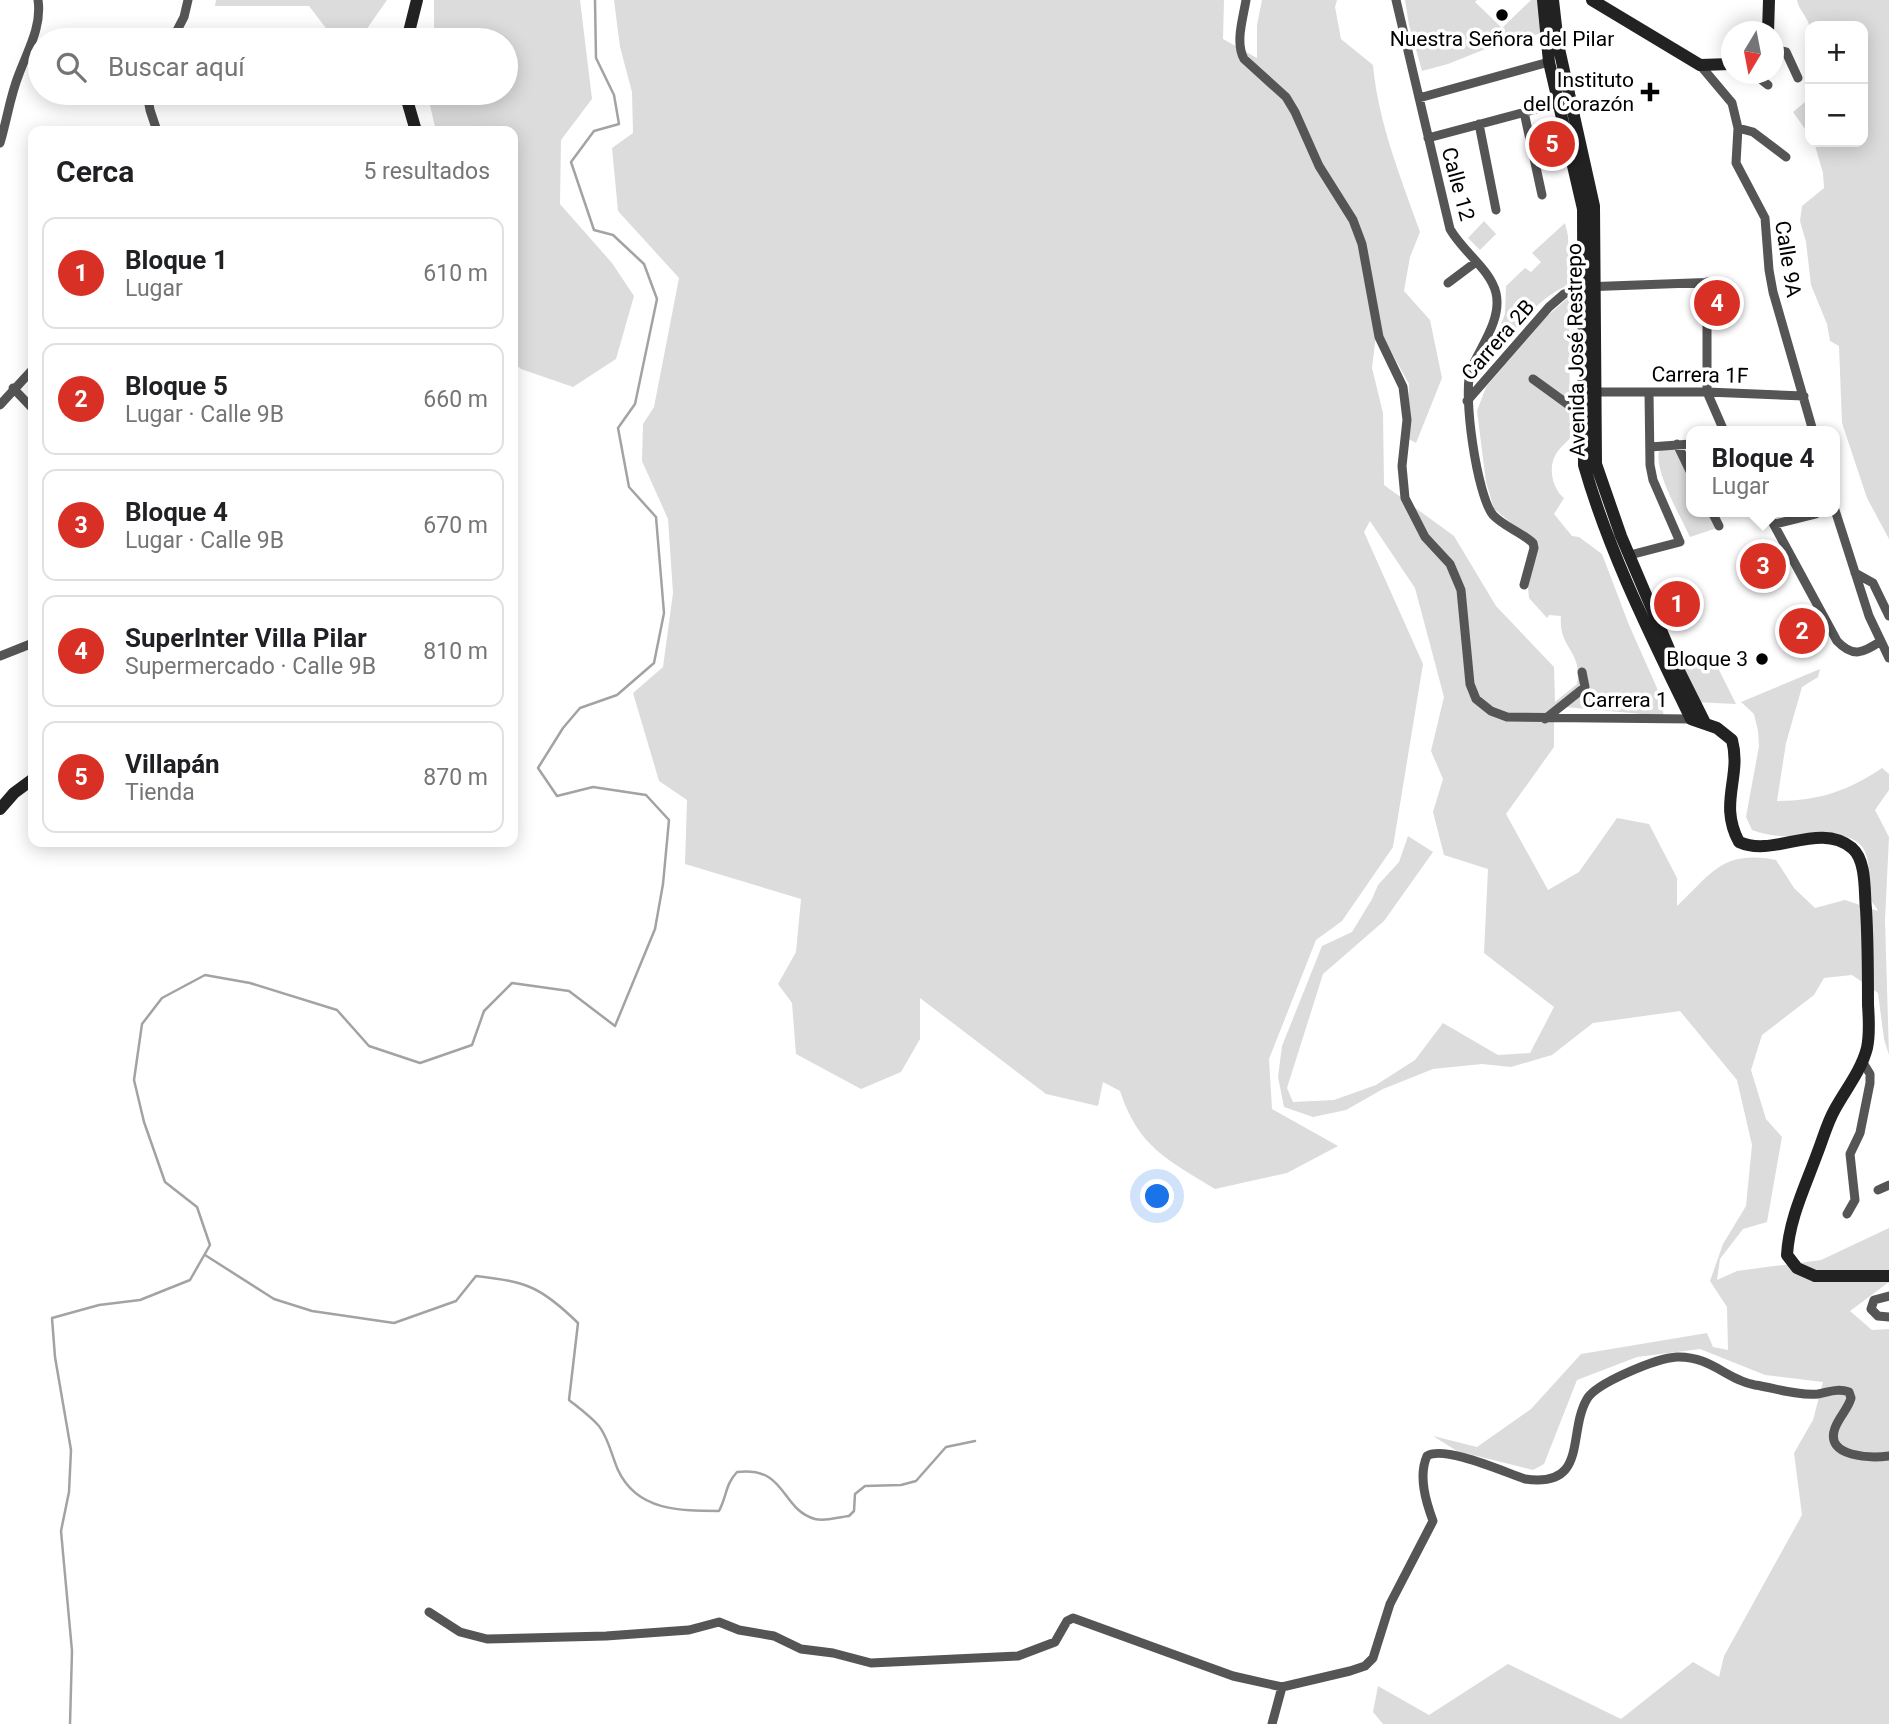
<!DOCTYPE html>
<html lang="es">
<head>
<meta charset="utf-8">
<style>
	:root { --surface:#fff; --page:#f2f2f2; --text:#202124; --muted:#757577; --line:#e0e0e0; --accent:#d93025 }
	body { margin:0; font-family:Roboto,sans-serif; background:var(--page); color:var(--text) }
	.controls { position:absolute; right:21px; top:21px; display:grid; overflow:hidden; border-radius:14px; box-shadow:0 4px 18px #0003 }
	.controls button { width:63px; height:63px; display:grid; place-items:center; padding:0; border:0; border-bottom:2px solid var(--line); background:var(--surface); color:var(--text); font:35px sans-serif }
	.compass { position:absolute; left:1721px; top:21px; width:63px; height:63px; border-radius:50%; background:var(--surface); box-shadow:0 4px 18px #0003; rotate:190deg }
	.you { position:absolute; left:1158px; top:1197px; width:24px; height:24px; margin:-18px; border:5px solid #fff; border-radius:50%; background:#1a73e8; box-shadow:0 0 0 10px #1a73e833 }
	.badge { display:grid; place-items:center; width:46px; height:46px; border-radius:50%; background:var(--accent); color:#fff; font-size:23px; font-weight:700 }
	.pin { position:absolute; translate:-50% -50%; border:4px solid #fff; box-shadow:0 2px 7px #0006 }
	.popup { position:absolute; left:1686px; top:426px; width:154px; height:91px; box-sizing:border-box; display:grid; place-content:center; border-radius:14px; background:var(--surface); filter:drop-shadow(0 2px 5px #0005); font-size:23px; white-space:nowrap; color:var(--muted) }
	.popup b { font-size:26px; color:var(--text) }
	.popup::after { content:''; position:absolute; left:50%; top:100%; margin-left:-14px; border:14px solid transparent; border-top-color:var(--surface) }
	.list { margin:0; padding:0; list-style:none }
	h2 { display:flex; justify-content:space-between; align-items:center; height:91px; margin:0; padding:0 28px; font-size:30px }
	h2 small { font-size:23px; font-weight:400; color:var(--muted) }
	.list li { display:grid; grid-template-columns:46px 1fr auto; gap:21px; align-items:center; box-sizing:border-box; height:112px; margin:0 14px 14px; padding:0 14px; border:2px solid var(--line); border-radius:14px }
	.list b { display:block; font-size:26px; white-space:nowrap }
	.list p { margin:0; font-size:23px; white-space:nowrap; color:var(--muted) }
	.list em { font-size:23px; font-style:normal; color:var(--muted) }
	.icon { flex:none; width:38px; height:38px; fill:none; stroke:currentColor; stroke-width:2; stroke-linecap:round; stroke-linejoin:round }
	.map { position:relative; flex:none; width:1889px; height:1724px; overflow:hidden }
	.search { position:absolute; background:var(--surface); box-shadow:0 4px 18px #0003; left:28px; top:28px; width:490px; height:77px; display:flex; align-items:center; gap:18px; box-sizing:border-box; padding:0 24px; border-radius:38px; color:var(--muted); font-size:26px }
	.panel { position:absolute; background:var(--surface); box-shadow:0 4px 18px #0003; left:28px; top:126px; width:490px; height:721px; border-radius:14px }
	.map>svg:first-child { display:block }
	.green { fill:#dcdcdc }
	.water { fill:#a3a3a3 }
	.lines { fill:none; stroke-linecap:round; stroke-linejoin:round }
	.stream { stroke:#a3a3a3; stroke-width:2.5 }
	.street { stroke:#555; stroke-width:9 }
	.secondary { stroke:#222; stroke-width:12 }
	.poi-dot { fill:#000; stroke:#fff; stroke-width:2.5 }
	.labels { text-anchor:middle; stroke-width:7; stroke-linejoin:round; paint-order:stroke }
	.poi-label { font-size:21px; fill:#000; stroke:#fff; text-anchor:end }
	.street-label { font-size:21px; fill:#000; stroke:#fff }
</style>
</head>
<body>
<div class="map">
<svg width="1889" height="1724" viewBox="0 0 1889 1724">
	<rect width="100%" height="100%" fill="#fff"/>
	<path class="green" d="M 216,0 L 387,0 L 359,40 L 335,40 L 309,6 L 215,6 Z
		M 434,0 L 580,0 L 592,99 L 561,140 L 560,204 L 612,263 L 634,296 L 616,359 L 573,387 L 521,369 L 513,362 L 513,131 L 436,131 L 429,101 L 430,93 L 506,93 L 506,40 L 434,40 Z
		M 614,0 L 1224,0 L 1223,39 L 1257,58 L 1257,25 L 1262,0 L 1337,0 L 1335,7 L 1341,39 L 1373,65 C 1378,122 1401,178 1420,232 L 1410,257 L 1404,291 L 1430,320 L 1442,378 L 1416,443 L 1407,438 L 1409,384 L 1377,326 L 1372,368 L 1383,413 L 1384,485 L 1454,536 L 1496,606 L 1554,667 L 1555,702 L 1577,684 C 1583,650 1558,649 1561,616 L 1549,615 L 1547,618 L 1529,598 L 1528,587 L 1535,542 L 1494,509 L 1486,482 L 1477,411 L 1486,387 L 1545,318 L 1569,297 L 1570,438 C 1566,443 1558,449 1555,456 C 1548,469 1553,489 1564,498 L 1554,514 L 1572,536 L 1579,537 L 1602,554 L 1629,625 L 1657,688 L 1664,716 L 1554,706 L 1554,747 L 1506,814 L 1548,890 L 1579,872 L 1617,818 L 1649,824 L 1677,878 L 1677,906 C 1713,872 1723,850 1776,860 L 1794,888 L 1815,908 L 1845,900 L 1878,911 C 1877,908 1874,905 1872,902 C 1866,886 1873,864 1863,848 C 1848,827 1810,836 1790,836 C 1776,837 1764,834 1752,830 L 1746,817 L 1759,746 L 1758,731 L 1754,714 L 1741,702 L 1820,669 L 1818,677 L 1802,687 L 1786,743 L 1777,801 C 1818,801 1848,791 1882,768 L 1889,774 L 1889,790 L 1875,810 L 1889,837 L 1885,920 L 1889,1055 L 1884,1039 L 1878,993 L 1852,975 L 1824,978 L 1814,995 L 1762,1035 L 1751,1070 L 1766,1119 L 1782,1137 L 1767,1222 L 1743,1229 L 1720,1259 L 1717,1280 L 1737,1271 L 1821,1260 L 1889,1228 L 1889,1282 L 1850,1311 L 1872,1330 L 1889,1329 L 1889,1724 L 1383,1724 L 1373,1712 L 1378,1686 L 1429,1715 L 1508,1664 L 1621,1719 L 1693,1662 L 1719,1677 L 1724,1656 L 1802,1515 L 1794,1453 L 1813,1420 L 1823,1382 L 1765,1375 L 1700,1349 L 1637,1357 L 1577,1380 L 1544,1464 L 1533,1470 L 1457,1451 L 1433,1436 L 1477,1447 L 1531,1409 L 1581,1354 L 1707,1333 L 1713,1347 L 1728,1350 L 1727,1307 L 1710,1281 L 1723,1244 L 1746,1206 L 1752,1145 L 1737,1080 L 1680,1011 L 1593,1023 L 1552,1055 L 1511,1067 L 1482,1064 L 1433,1069 L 1383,1089 L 1346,1110 L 1313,1117 L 1284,1107 L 1278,1077 L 1282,1046 L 1322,946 L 1352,932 L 1372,899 L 1378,885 L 1399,862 L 1408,836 L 1433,852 L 1384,921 L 1323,974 L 1287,1088 L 1293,1102 L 1334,1100 L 1376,1085 L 1415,1060 L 1443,1023 L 1498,1055 L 1530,1053 L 1554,1007 L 1484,953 L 1488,869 L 1444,855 L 1433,812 L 1443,779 L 1431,751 L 1444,697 L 1415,588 L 1370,521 L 1364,532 L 1423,664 L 1393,847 L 1342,921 L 1316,940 L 1269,1059 L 1272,1109 L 1338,1146 L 1287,1173 L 1215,1189 C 1168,1160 1138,1147 1120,1091 L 1103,1082 L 1098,1106 L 1046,1094 L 920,998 L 920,1039 L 901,1072 L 861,1089 L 796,1054 L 792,1003 L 778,984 L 796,952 L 801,899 L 685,864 L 687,800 L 659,781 L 633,693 L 663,667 L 673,593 L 668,519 L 642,461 L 643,424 L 654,407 L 679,278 L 618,211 L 612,148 L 633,133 L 632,92 L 620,47 Z
		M 1405,0 L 1477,0 L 1475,2 L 1502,28 L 1531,0 L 1544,0 L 1552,30 L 1488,48 L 1448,64 L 1422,71 L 1409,25 Z
		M 1797,0 L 1889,0 L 1889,539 L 1867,498 L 1842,423 L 1839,346 L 1830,341 L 1827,324 L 1811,285 L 1806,242 L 1800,221 L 1802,206 L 1824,188 L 1823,173 L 1814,142 L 1863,142 L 1863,26 L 1810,28 C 1807,15 1799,11 1797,0 Z
		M 1810,98 L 1810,136 L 1793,112 Z
		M 1484,221 L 1496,234 L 1480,250 L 1468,238 Z
		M 1565,223 L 1568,236 L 1569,285 C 1542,294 1512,331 1495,354 L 1498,331 L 1505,314 L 1506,286 L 1525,268 L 1531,272 L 1541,262 L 1532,253 Z
		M 1676,446 L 1691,476 L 1691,512 L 1709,512 L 1717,528 L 1690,537 C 1681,517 1654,472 1659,451 Z
		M 1710,652 L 1736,704 L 1693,702 L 1678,671 Z"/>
	<path class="water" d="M 1719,284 L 1736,284 L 1736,310 L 1727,310 L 1727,296 L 1719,296 Z"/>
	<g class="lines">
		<path class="stream" d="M 205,1255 L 274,1299 L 312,1311 L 394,1323 L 456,1301 L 476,1276 C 528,1282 541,1287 578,1323 L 569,1400 C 579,1408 590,1416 598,1425 C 608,1436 612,1457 618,1470 C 637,1511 680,1511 719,1511 C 727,1496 725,1485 737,1472 C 787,1466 780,1509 815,1519 C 825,1522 838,1517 849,1516 L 854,1511 L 855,1494 L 865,1486 L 901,1485 L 916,1481 L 946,1447 L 975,1441
			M 70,1724 L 72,1651 L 61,1531 L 69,1492 L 71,1450 L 55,1357 L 52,1318 L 99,1305 L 140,1300 L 190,1280 L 210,1245 L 197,1207 L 165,1182 L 144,1122 L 134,1080 L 142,1024 L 162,998 L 205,975 L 250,983 L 337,1010 L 369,1046 L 420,1063 L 472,1045 L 484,1011 L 512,983 L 569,991 L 615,1026 L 655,929 L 663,884 L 669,820 L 646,795 L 593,787 L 557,796 L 538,768 L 563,728 L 580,708 L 617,695 L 654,663 L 664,613 L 656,517 L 629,487 L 618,428 L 635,404 L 657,299 L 644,264 L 613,235 L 594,230 L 571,162 L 594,131 L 619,124 L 614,95 L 596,58 L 595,0"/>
		<path class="street" d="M 1246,0 C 1243,19 1235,42 1244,59 L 1286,97 L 1295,112 L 1319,166 L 1353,220 L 1362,244 L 1379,337 L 1403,387 L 1407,420 L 1402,466 L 1405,498 L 1425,537 L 1450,564 L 1461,590 L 1470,684 L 1476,699 L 1491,711 L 1507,717 L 1691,719
			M 1396,0 L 1450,229 C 1463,252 1490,269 1496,293 C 1502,319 1481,346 1471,369 C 1462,392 1477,496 1493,515 C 1503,526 1521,532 1533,543 L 1534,548 L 1524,585
			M 172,40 L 184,17 L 188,0
			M 1773,49 L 1786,52 L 1798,78
			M 1700,65 L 1732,103 L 1738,128 L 1736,163 L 1765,218 L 1769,270 L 1773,292 L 1813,431
			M 1754,74 L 1768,85
			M 147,93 L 150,110 L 157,131
			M 1419,98 L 1549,62
			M 1524,112 L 1542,195
			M 1479,124 L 1496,210
			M 1738,128 L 1753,132 L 1786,157
			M 1428,138 L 1559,103
			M 0,143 C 7,120 10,96 19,74 C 28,50 42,26 38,0
			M 1707,282 L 1707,392 L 1724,431
			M 1448,283 L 1476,262
			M 1533,379 L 1584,416
			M 13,388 L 33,409
			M 1596,392 L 1707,392 L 1804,396
			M 1467,401 L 1549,307 L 1564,294 L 1583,287 L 1719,282
			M 0,405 L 33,369
			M 1677,444 L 1691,473
			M 1650,447 L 1691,444
			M 1835,510 L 1869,616 L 1889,658
			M 1712,512 L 1719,526
			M 1767,512 L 1837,641 C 1853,658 1863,653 1881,641
			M 1775,524 L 1816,514
			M 1630,555 L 1680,542 L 1653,480 L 1650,465 L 1649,392
			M 1855,573 L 1873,583 L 1889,616
			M 0,656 L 33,643
			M 1545,719 L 1585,687 L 1582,672
			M 1878,1190 L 1889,1185
			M 1847,1214 L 1855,1200 L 1850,1154 L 1860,1133 L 1870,1083 L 1870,1074 L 1862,1061
			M 1889,1296 L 1874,1300 L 1871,1309 L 1878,1316 L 1889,1317
			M 429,1612 L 460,1632 L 487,1639 L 606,1636 L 689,1630 L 719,1622 L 739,1630 L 774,1636 L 801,1649 L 833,1653 L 871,1663 L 1018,1656 L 1055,1642 L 1067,1621 L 1073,1618 L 1233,1676 L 1282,1687 L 1350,1671 L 1365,1666 L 1373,1658 L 1390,1604 L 1433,1521 C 1426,1502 1418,1476 1427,1456 C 1444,1445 1504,1472 1525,1479 C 1589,1488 1567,1433 1587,1399 C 1596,1383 1657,1358 1677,1357 C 1711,1356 1727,1380 1755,1385 C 1775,1388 1798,1396 1818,1394 C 1829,1392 1838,1388 1849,1392 L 1851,1398 C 1848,1409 1839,1417 1835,1428 C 1824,1458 1872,1458 1889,1456
			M 1272,1724 L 1282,1687"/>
		<path class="secondary" d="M 1543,0 L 1549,62 L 1583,209 L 1584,465 C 1609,553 1651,636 1691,719 L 1717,728 L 1732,740 C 1742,777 1718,803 1739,842 C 1774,858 1819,821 1852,848 C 1867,861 1864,892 1866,909 C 1868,941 1868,973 1868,1005 C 1869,1019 1870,1034 1867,1048 C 1861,1071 1846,1089 1835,1109 C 1827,1123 1823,1139 1817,1154 C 1805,1187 1789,1219 1787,1255 L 1797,1268 L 1815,1276 L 1889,1276
			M 1553,0 L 1558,44 L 1594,206 L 1596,464 L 1621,536 L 1675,663 L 1705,723
			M 1592,0 L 1700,65 L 1731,64
			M 1768,32 L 1769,0
			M 407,40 L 417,0
			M 405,93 L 416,131
			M 0,809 L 14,793 L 33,779"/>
	</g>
	<g class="poi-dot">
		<circle cx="1502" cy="15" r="7"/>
		<path d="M1646.5 81.5h7v7h7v7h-7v7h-7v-7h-7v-7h7z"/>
		<circle cx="1762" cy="659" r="7"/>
	</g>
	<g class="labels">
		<g class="poi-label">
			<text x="1502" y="46" text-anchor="middle">Nuestra Señora del Pilar</text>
			<text x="1634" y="87">Instituto<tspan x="1634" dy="24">del Corazón</tspan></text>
			<text x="1748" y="666">Bloque 3</text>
		</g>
		<g class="street-label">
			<text transform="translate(1458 184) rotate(75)" y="7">Calle 12</text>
			<text transform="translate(1788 259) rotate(81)" y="7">Calle 9A</text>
			<text transform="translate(1498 340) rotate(-49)" y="7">Carrera 2B</text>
			<text transform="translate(1576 350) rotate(-91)" y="7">Avenida José Restrepo</text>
			<text transform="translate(1700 375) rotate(1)" y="7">Carrera 1F</text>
			<text x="1625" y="707">Carrera 1</text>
		</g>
	</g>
</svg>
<div class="controls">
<button>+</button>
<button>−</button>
</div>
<svg class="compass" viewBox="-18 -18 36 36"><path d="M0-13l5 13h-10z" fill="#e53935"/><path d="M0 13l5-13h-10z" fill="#757577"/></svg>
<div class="you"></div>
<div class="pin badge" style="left:1677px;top:604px">1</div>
<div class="pin badge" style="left:1802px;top:631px">2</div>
<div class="pin badge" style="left:1763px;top:566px">3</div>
<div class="popup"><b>Bloque 4</b>Lugar</div>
<div class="pin badge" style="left:1717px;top:303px">4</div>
<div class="pin badge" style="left:1552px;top:144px">5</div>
<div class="search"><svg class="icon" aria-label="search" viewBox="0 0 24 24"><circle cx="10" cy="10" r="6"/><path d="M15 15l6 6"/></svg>Buscar aquí</div>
<section class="panel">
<h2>Cerca<small>5 resultados</small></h2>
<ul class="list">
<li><span class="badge">1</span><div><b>Bloque 1</b><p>Lugar</p></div><em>610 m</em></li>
<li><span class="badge">2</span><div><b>Bloque 5</b><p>Lugar · Calle 9B</p></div><em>660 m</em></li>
<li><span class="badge">3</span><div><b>Bloque 4</b><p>Lugar · Calle 9B</p></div><em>670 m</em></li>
<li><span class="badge">4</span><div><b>SuperInter Villa Pilar</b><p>Supermercado · Calle 9B</p></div><em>810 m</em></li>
<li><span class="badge">5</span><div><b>Villapán</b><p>Tienda</p></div><em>870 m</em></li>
</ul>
</section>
</div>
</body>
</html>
